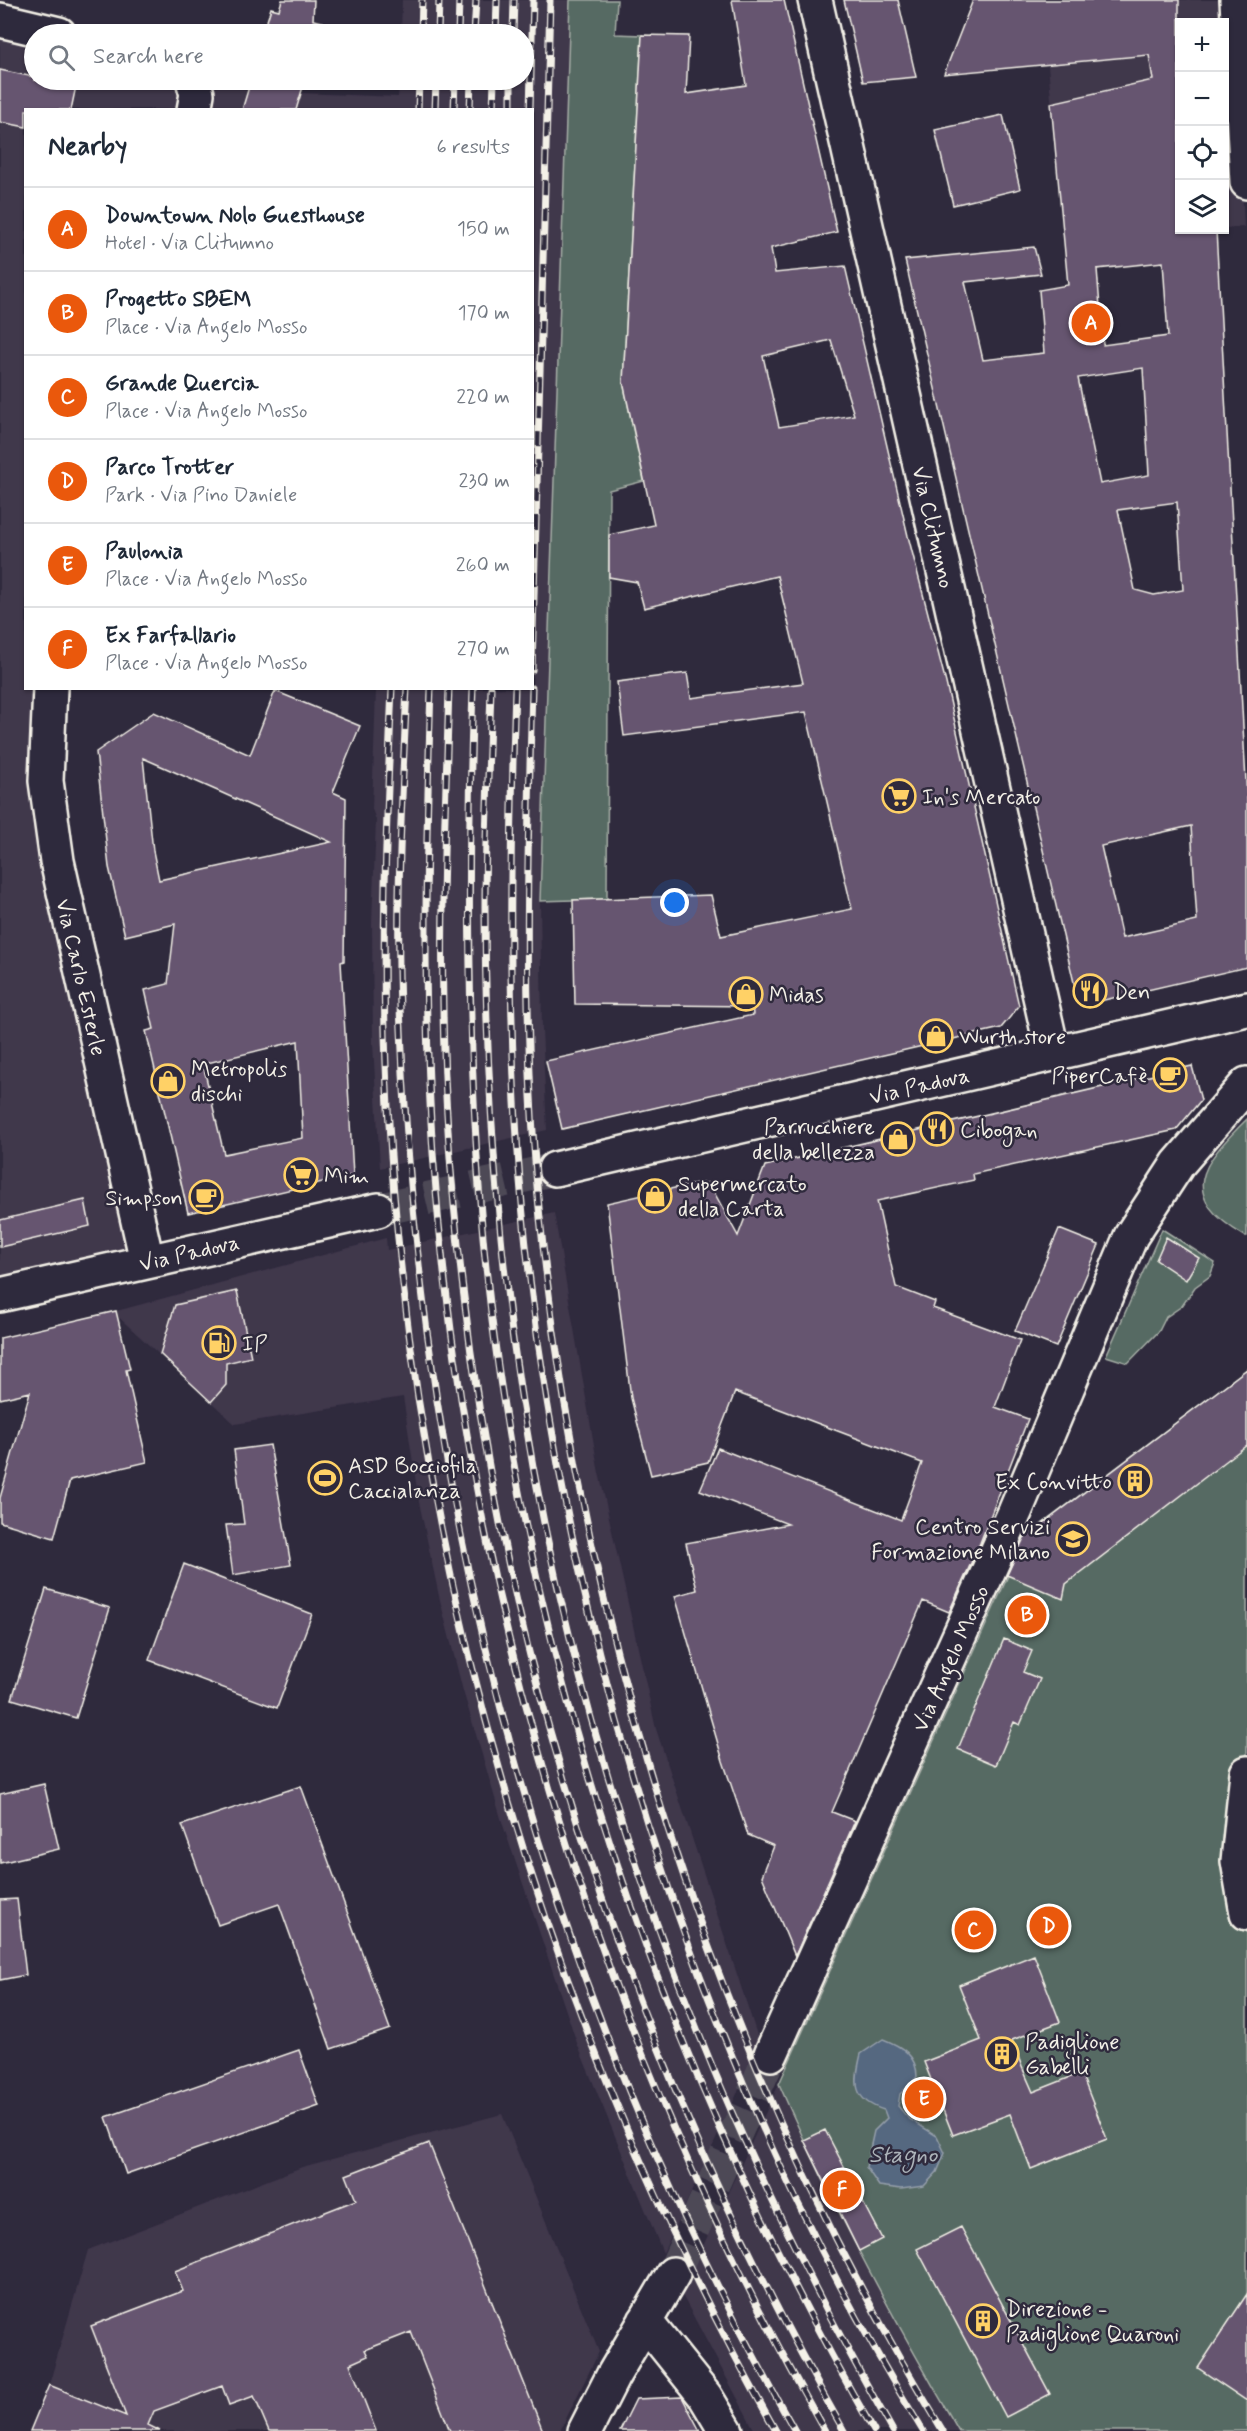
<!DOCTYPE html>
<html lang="en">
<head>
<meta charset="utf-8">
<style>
	:root { --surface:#fff; --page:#f6f6f7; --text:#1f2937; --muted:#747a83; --line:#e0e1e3; --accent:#ea580c }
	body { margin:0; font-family:Mynerve,sans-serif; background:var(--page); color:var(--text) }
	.controls { position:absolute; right:18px; top:18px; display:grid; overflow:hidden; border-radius:0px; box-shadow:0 2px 4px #0004 }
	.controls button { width:54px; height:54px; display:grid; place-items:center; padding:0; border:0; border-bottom:2px solid var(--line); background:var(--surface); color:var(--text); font:30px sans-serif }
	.you { position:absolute; left:675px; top:903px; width:21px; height:21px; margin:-15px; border:4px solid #fff; border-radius:50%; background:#1a73e8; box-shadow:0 0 0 9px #1a73e833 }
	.badge { display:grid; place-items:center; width:39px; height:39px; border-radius:50%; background:var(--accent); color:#fff; font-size:20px; font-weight:700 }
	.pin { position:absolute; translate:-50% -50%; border:3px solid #fff; box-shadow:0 2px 6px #0006 }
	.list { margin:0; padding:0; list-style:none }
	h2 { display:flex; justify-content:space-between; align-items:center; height:78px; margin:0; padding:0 24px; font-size:26px }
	h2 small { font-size:20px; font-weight:400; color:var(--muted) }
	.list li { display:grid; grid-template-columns:39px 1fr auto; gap:18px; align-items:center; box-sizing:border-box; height:84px; padding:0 24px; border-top:2px solid var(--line) }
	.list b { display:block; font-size:22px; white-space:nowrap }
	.list p { margin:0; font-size:20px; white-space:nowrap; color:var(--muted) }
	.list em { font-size:20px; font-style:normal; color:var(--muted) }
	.icon { flex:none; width:33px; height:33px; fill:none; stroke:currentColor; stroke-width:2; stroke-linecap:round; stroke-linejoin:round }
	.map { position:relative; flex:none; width:1247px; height:2431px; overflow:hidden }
	.search { position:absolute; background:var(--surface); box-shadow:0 2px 4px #0004; left:24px; top:24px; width:510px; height:66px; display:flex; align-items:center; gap:15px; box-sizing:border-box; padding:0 21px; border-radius:33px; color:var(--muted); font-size:22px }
	.panel { position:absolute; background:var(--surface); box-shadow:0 2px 4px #0004; left:24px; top:108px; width:510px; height:582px; border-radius:0px }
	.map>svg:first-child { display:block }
	.built { fill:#40374c }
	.green { fill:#576a64; stroke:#a6aea6; stroke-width:1.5 }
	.water { fill:#546780; stroke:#949eaa; stroke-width:1.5 }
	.building { fill:#665570; stroke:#f4f1e8; stroke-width:1.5; fill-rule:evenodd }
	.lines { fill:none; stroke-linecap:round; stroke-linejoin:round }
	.street-tunnel { stroke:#4d4857; stroke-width:33; stroke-dasharray:33 16; stroke-linecap:butt }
	.secondary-tunnel { stroke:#4d4857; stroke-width:33; stroke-dasharray:33 16; stroke-linecap:butt }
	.street-casing { stroke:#f4f1e8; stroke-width:38 }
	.secondary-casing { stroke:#f4f1e8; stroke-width:38 }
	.street { stroke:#2f2a3d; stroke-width:33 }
	.secondary { stroke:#2f2a3d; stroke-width:33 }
	.rail-casing { stroke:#f4f1e8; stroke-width:7 }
	.rail { stroke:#2f2a3d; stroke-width:4.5; stroke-dasharray:14; stroke-linecap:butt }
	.labels { text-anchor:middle; stroke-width:5; stroke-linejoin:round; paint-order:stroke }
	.street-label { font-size:22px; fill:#f4f1e8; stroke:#2f2a3d }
	.poi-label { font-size:22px; fill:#f4f1e8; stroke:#2f2a3d; text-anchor:start }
	.water-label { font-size:24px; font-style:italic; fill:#acb3b9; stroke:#2f2a3d }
</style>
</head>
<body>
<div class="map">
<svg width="1247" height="2431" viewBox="0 0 1247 2431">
	<rect width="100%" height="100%" fill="#2f2a3d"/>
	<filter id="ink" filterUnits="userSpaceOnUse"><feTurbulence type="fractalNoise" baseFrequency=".0167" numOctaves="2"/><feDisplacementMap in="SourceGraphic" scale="12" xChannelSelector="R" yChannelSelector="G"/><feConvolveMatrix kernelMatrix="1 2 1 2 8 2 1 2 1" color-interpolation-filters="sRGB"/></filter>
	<g filter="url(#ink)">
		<path class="built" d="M 402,0 L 617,0 L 615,34 L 642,35 L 623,382 L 644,481 L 609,490 L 607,899 L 540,901 L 542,1030 L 547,1130 L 380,1168 L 373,1044 L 372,923 L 376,820 L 372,809 L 376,689 L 532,688 L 532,110 L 201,110 L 210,80 L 255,80 L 301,93 L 398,97 L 399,80 L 524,80 L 524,34 L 401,34 Z
			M 1061,0 L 1233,0 L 1244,227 L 1225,228 L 1224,22 L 1180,22 L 1180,230 L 1212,230 L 1064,245 L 1048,65 L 1036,65 Z
			M 0,39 L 34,46 L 34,80 L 165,80 L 186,99 L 188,109 L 26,110 L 26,688 L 48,689 L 43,754 L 144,1259 L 0,1292 Z
			M 554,1213 L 598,1468 L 656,1729 L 760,2044 L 663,2253 L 578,2046 L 503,1825 L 463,1691 L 439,1596 L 419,1502 L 403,1397 L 235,1424 L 113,1312 L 386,1238 L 387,1250 Z
			M 779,2084 L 804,2140 L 859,2251 L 914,2355 L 959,2431 L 755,2431 L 681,2293 Z
			M 502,2114 L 599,2352 L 560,2431 L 162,2431 L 49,2385 L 88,2250 L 302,2167 Z"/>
		<path class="green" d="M 570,0 L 617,0 L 615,34 L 642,35 L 623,382 L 644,481 L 609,490 L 607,899 L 540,901 Z
			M 1247,1119 L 1247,1236 L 1245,1236 C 1176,1196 1201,1164 1247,1119 Z
			M 1162,1229 L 1215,1263 L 1210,1276 L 1195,1287 L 1182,1306 L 1166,1317 L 1159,1331 L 1128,1363 L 1106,1356 Z
			M 1247,1369 L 1247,2431 L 959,2431 C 893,2319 831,2204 779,2084 L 1026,1536 Z"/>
		<path class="water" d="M 883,2039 C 901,2046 917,2055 917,2077 L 900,2094 L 898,2106 L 908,2118 L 937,2136 L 945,2153 L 937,2172 L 924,2186 L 901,2189 L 879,2186 L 866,2167 L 874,2131 L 887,2118 L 884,2110 C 852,2100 854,2083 861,2054 Z"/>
		<path class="building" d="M 282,0 L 314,0 L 313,20 L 323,22 L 319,34 L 263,34 L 271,8 L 279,10 Z
			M 732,0 L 784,0 L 837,232 L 771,248 L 775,273 L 845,266 L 908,536 L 946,683 L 1019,1006 L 1001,1028 L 562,1129 L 546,1061 L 753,1015 L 752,1006 L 575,1004 L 573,900 L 711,895 L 721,936 L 852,909 L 806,712 L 624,736 L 617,682 L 687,673 L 691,698 L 803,683 L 777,576 L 644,608 L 637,582 L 609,577 L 609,535 L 654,525 L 623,382 L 642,35 L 689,36 L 686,94 L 746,85 ZM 831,340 L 854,415 L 779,427 L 763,356 Z
			M 844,0 L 898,0 L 916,77 L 863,82 Z
			M 973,0 L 1179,0 L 1179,230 L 1216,230 L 1247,800 L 1247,967 L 1100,1001 L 1075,987 L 905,260 L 1034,247 L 1041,274 L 965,282 L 983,360 L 1044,353 L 1039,290 L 1068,285 L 1051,103 L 1153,80 L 1149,55 L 944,74 ZM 1163,262 L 1168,336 L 1103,345 L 1097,269 ZM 1143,368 L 1149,475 L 1100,484 L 1078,378 ZM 1177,502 L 1183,590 L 1154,595 L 1135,590 L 1118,510 ZM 1191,826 L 1197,921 L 1122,938 L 1101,846 Z
			M 0,70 L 34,77 L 34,80 L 76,86 L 71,110 L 26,110 L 26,127 L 0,122 Z
			M 251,80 L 305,80 L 296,110 L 242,110 Z
			M 1003,115 L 1020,189 L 953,205 L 935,130 Z
			M 275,691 L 360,726 L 333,792 L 346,798 L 344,961 L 341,962 L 353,1175 L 188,1213 L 146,1031 L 154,1029 L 145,990 L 168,984 L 175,924 L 125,936 L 109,867 L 96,752 L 154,712 L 250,755 ZM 143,758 L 220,792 L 331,842 L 159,880 L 153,851 ZM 298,1041 L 303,1138 L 224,1154 L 203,1064 Z
			M 1192,1066 L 1201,1100 L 1176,1130 L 973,1174 L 974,1180 L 877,1201 L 896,1287 L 935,1302 L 933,1308 L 1020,1340 L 995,1407 L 1028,1419 L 980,1543 L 949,1612 L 923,1601 L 832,1812 L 855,1821 L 795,1956 L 762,1876 L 774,1846 L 748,1835 L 723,1761 L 675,1596 L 697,1590 L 686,1543 L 788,1524 L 700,1490 L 718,1448 L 901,1520 L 922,1463 L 735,1392 L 708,1462 L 651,1475 L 631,1398 L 607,1203 L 697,1183 L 709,1183 L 738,1236 L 765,1166 Z
			M 85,1200 L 90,1226 L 0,1247 L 0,1220 Z
			M 1059,1229 L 1099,1245 L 1056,1347 L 1015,1331 Z
			M 1166,1237 L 1199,1258 L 1186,1280 L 1156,1260 Z
			M 237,1291 L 251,1357 L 226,1363 L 226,1385 L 211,1402 L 160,1354 L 175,1305 Z
			M 116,1311 L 130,1369 L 126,1370 L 147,1462 L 70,1480 L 54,1538 L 0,1522 L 0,1498 L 30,1392 L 0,1399 L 0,1338 Z
			M 1247,1369 L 1247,1445 L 1066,1584 L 1063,1599 L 1007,1575 L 1024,1538 Z
			M 270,1445 L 291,1565 L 233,1575 L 226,1525 L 244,1524 L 234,1450 Z
			M 184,1564 L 312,1614 L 277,1708 L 149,1660 Z
			M 46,1589 L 110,1608 L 76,1718 L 12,1699 Z
			M 1004,1639 L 1032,1651 L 1023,1672 L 1040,1679 L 1020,1725 L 1014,1722 L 996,1765 L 958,1749 Z
			M 44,1784 L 59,1849 L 0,1863 L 0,1794 Z
			M 301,1786 L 390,2029 L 331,2049 L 279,1904 L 218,1925 L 182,1825 Z
			M 17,1899 L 26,1975 L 0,1980 L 0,1900 Z
			M 1034,1955 L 1060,2022 L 1012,2040 L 1022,2067 L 1033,2092 L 1081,2073 L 1107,2139 L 1031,2169 L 1010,2114 L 953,2135 L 924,2062 L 981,2040 L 959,1985 Z
			M 299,2050 L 319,2106 L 126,2174 L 106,2117 Z
			M 825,2130 L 882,2239 L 859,2251 L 804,2140 Z
			M 429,2143 L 543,2431 L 450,2431 L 411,2332 L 365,2350 L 368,2356 L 350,2364 L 376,2431 L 269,2431 L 254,2396 L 229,2405 L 222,2386 L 154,2411 L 148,2425 L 160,2431 L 30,2431 L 49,2385 L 126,2416 L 91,2326 L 183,2291 L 175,2271 L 356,2200 L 346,2175 Z
			M 961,2227 L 1050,2394 L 1006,2417 L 917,2249 Z
			M 1247,2294 L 1247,2401 L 1198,2368 Z
			M 682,2397 L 700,2431 L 620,2431 L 636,2399 Z"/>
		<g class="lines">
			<path class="street-tunnel" d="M 673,2274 L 771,2054"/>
			<path class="secondary-tunnel" d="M 378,1210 L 555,1169"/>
			<defs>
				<path id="street" d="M 815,0 L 1053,1054
					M 1237,0 L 1247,182
					M 0,20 L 59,34
					M 193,80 L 197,94 L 194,110
					M 50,688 L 46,781 L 57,861 L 147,1261
					M 1247,1773 L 1238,1861 L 1247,1913
					M 771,2054 L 1015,1512 L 1131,1236 L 1178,1164 L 1247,1084
					M 645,2321 L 705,2396 L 726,2431
					M 585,2431 L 613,2376 L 673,2274"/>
				<path id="secondary" d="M 555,1169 L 1247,1009
					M 0,1295 L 378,1210"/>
			</defs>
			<use href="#street" class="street-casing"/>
			<use href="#secondary" class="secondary-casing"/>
			<use href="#street" class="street"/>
			<use href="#secondary" class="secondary"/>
			<defs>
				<path id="rail" d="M 421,34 L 422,0
					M 438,34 L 439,0
					M 458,34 L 459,0
					M 474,34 L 476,0
					M 496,34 L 497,0
					M 513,34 L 514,0
					M 418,110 L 419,80
					M 435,110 L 436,80
					M 454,110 L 455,80
					M 470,110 L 471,80
					M 493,110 L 494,80
					M 511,110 L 511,80
					M 530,110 L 533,0
					M 532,670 L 550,0
					M 392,688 C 386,828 380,967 388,1107 C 413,1571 548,2027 776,2431
					M 407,688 C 402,794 396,901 400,1007 C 418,1513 544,1990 795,2431
					M 431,688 C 426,843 422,998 433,1153 C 465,1603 602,2040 825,2431
					M 449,688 C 446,795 441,901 443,1007 C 444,1101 452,1196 463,1289 C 509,1692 644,2080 844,2431
					M 473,688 C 467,868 467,1047 482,1226 C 519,1651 662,2063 874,2431
					M 491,688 C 489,761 485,834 485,907 C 485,1014 490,1120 500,1226 C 540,1656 679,2058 893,2431
					M 515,688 C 509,883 506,1078 529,1272 C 577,1678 708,2082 923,2431
					M 532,688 C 527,865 522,1042 540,1218 C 584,1646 719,2064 943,2431"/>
			</defs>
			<use href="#rail" class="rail-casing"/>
			<use href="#rail" class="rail"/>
		</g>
	</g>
	<defs>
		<symbol id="supermarket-ring" viewBox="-11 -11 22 22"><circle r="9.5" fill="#2f2a3d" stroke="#ffd166" stroke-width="1.5"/><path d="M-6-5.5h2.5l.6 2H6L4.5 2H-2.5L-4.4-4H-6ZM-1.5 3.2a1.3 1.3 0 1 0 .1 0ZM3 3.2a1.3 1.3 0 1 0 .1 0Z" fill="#ffd166"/></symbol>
		<symbol id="restaurant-ring" viewBox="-11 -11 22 22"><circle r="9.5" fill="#2f2a3d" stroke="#ffd166" stroke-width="1.5"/><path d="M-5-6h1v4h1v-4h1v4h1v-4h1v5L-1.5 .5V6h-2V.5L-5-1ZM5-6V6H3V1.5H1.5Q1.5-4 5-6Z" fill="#ffd166"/></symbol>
		<symbol id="shop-ring" viewBox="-11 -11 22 22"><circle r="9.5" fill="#2f2a3d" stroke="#ffd166" stroke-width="1.5"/><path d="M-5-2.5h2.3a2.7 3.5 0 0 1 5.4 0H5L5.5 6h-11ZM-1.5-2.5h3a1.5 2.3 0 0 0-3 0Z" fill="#ffd166"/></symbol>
		<symbol id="cafe-ring" viewBox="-11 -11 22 22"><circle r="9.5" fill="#2f2a3d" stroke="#ffd166" stroke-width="1.5"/><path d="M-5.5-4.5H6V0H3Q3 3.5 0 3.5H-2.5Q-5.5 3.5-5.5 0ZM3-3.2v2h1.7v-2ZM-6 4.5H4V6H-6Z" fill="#ffd166"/></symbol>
		<symbol id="fuel-ring" viewBox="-11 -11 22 22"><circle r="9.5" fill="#2f2a3d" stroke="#ffd166" stroke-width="1.5"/><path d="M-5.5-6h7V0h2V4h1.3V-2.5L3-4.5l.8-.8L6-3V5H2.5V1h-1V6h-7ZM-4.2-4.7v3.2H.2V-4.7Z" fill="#ffd166"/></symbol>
		<symbol id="stadium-ring" viewBox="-11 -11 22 22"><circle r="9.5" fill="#2f2a3d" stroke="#ffd166" stroke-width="1.5"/><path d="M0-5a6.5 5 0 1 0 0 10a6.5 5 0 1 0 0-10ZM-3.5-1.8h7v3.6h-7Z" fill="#ffd166"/></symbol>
		<symbol id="building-ring" viewBox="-11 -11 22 22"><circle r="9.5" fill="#2f2a3d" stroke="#ffd166" stroke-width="1.5"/><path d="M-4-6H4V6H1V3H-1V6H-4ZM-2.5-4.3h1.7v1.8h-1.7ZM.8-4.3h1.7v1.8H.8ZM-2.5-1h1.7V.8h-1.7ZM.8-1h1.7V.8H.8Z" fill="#ffd166"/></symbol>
		<symbol id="school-ring" viewBox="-11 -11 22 22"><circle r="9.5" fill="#2f2a3d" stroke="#ffd166" stroke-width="1.5"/><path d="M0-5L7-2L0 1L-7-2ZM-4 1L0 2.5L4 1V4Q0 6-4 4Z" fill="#ffd166"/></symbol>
	</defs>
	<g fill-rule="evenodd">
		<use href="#supermarket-ring" x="880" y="777" width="38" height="38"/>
		<use href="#restaurant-ring" x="1071" y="972" width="38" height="38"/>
		<use href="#shop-ring" x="727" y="975" width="38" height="38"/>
		<use href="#shop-ring" x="917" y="1017" width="38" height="38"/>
		<use href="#cafe-ring" x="1151" y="1056" width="38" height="38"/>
		<use href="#shop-ring" x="149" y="1062" width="38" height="38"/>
		<use href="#restaurant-ring" x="918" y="1110" width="38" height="38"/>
		<use href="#shop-ring" x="879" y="1120" width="38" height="38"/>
		<use href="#supermarket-ring" x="282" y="1156" width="38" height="38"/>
		<use href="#shop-ring" x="636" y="1177" width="38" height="38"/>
		<use href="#cafe-ring" x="187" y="1178" width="38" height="38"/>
		<use href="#fuel-ring" x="200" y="1324" width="38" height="38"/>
		<use href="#stadium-ring" x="306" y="1459" width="38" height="38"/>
		<use href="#building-ring" x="1116" y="1462" width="38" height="38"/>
		<use href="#school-ring" x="1054" y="1520" width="38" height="38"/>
		<use href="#building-ring" x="983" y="2035" width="38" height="38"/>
		<use href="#building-ring" x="964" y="2302" width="38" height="38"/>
	</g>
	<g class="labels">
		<g class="street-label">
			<text transform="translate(934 527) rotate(77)" y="8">Via Clitumno</text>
			<text transform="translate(82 977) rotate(77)" y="8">Via Carlo Esterle</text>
			<text transform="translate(919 1085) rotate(-13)" y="8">Via Padova</text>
			<text transform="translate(189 1252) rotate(-13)" y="8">Via Padova</text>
			<text transform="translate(950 1658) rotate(-66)" y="8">Via Angelo Mosso</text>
		</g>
		<g class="poi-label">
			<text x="922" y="804">In's Mercato</text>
			<text x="1113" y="999">Den</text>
			<text x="769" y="1002">Midas</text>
			<text x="959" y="1044">Wurth store</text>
			<text x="191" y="1076">Metropolis<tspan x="191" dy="25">dischi</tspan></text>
			<text x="1147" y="1083" text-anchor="end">PiperCafè</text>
			<text x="875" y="1134" text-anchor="end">Parrucchiere<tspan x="875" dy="25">della bellezza</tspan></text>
			<text x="960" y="1137">Cibogan</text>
			<text x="324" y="1183">Mim</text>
			<text x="678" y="1191">Supermercato<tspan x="678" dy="25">della Carta</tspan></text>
			<text x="183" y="1205" text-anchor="end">Simpson</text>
			<text x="242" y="1351">IP</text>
			<text x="348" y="1473">ASD Bocciofila<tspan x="348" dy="25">Caccialanza</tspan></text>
			<text x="1112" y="1489" text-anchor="end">Ex Convitto</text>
			<text x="1050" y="1534" text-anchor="end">Centro Servizi<tspan x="1050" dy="25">Formazione Milano</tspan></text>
			<text x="1025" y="2049">Padiglione<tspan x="1025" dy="25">Gabelli</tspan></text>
			<text x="1006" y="2316">Direzione -<tspan x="1006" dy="25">Padiglione Quaroni</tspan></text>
		</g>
		<g class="water-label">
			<text x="903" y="2162">Stagno</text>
		</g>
	</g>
</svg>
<div class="controls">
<button>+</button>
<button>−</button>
<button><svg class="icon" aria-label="locate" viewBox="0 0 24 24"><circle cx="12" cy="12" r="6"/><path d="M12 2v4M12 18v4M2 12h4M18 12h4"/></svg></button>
<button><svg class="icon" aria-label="layers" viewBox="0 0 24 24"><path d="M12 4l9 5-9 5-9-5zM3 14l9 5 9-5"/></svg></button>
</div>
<div class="you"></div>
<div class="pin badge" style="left:1091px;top:323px">A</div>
<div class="pin badge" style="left:1027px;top:1615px">B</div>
<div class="pin badge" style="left:974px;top:1930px">C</div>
<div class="pin badge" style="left:1049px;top:1926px">D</div>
<div class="pin badge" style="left:924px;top:2099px">E</div>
<div class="pin badge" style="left:842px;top:2190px">F</div>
<div class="search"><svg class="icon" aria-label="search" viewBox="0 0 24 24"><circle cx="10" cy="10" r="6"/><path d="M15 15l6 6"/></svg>Search here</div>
<section class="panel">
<h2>Nearby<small>6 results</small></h2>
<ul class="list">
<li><span class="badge">A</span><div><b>Downtown Nolo Guesthouse</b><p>Hotel · Via Clitumno</p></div><em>150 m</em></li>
<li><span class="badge">B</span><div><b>Progetto SBEM</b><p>Place · Via Angelo Mosso</p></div><em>170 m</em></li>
<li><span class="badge">C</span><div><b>Grande Quercia</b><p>Place · Via Angelo Mosso</p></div><em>220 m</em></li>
<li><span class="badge">D</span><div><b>Parco Trotter</b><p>Park · Via Pino Daniele</p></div><em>230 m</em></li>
<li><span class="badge">E</span><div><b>Paulonia</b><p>Place · Via Angelo Mosso</p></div><em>260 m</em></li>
<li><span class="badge">F</span><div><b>Ex Farfallario</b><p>Place · Via Angelo Mosso</p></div><em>270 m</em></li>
</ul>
</section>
</div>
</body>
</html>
